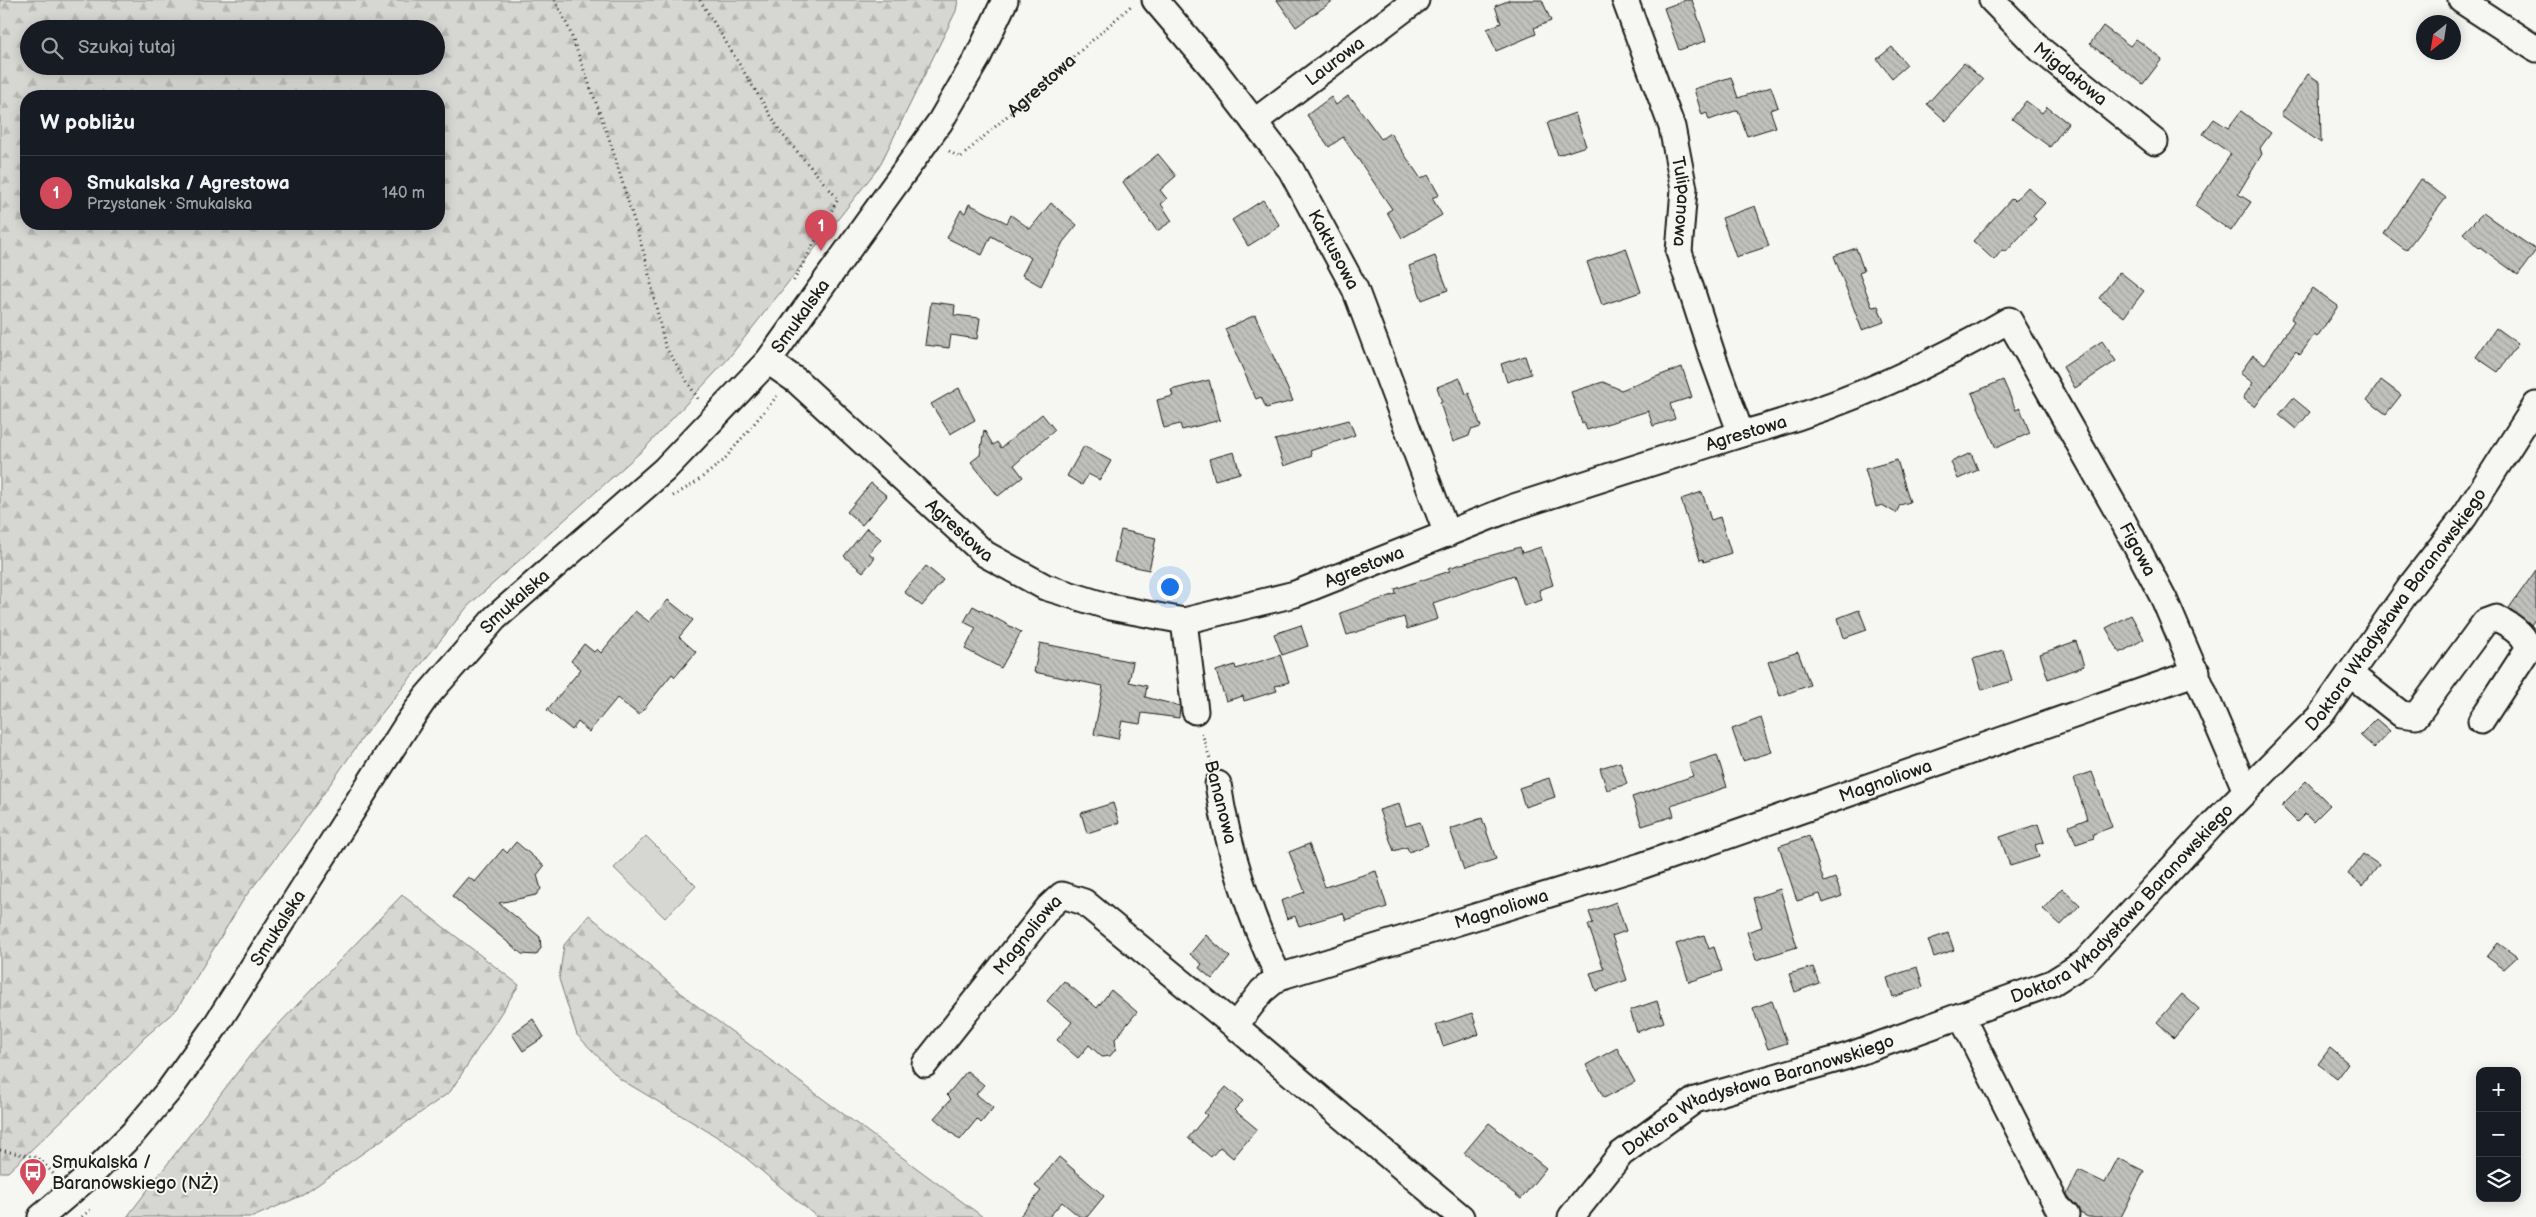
<!DOCTYPE html>
<html lang="pl">
<head>
<meta charset="utf-8">
<style>
	:root { --surface:#171b24; --page:#242831; --text:#f1f3f6; --muted:#9ea1a6; --line:#363941; --accent:#d1495b }
	body { margin:0; font-family:"Balsamiq Sans",sans-serif; background:var(--page); color:var(--text) }
	.controls { position:absolute; right:15px; bottom:15px; display:grid; overflow:hidden; border-radius:10px; box-shadow:0 2px 12px #0003 }
	.controls button { width:45px; height:45px; display:grid; place-items:center; padding:0; border:0; border-bottom:1px solid var(--line); background:var(--surface); color:var(--text); font:25px sans-serif }
	.compass { position:absolute; left:2416px; top:15px; width:45px; height:45px; border-radius:50%; background:var(--surface); box-shadow:0 2px 12px #0003; rotate:210deg }
	.you { position:absolute; left:1169px; top:586px; width:18px; height:18px; margin:-12px; border:4px solid #fff; border-radius:50%; background:#1a73e8; box-shadow:0 0 0 8px #1a73e833 }
	.badge { display:grid; place-items:center; width:32px; height:32px; border-radius:50%; background:var(--accent); color:#fff; font-size:16px; font-weight:700 }
	.pin { position:absolute; translate:-50% -41px; filter:drop-shadow(0 1px 2px #0008) }
	.pin::after { content:''; position:absolute; top:26px; width:18px; height:15px; background:inherit; clip-path:polygon(0 0,100% 0,50% 100%) }
	.list { margin:0; padding:0; list-style:none }
	h2 { display:flex; justify-content:space-between; align-items:center; height:65px; margin:0; padding:0 20px; font-size:21px }
	h2 small { font-size:16px; font-weight:400; color:var(--muted) }
	.list li { display:grid; grid-template-columns:32px 1fr auto; gap:15px; align-items:center; box-sizing:border-box; height:75px; padding:0 20px; border-top:1px solid var(--line) }
	.list b { display:block; font-size:19px; white-space:nowrap }
	.list p { margin:0; font-size:16px; white-space:nowrap; color:var(--muted) }
	.list em { font-size:16px; font-style:normal; color:var(--muted) }
	.icon { flex:none; width:28px; height:28px; fill:none; stroke:currentColor; stroke-width:2; stroke-linecap:round; stroke-linejoin:round }
	.map { position:relative; flex:none; width:2536px; height:1217px; overflow:hidden }
	.search { position:absolute; background:var(--surface); box-shadow:0 2px 12px #0003; left:20px; top:20px; width:425px; height:55px; display:flex; align-items:center; gap:12px; box-sizing:border-box; padding:0 18px; border-radius:28px; color:var(--muted); font-size:19px }
	.panel { position:absolute; background:var(--surface); box-shadow:0 2px 12px #0003; left:20px; top:90px; width:425px; height:140px; border-radius:20px }
	.map>svg:first-child { display:block }
	.forest { fill:url(#forest-firs); stroke:#797977; fill-rule:evenodd }
	.park { fill:#d6d6d2; stroke:#797977 }
	.building { fill:url(#building-back-hatch); stroke:#1c1c1c }
	.lines { fill:none; stroke-linecap:round; stroke-linejoin:round }
	.minor-casing { stroke:#1c1c1c; stroke-width:29 }
	.path { stroke:#1c1c1c; stroke-width:3; stroke-dasharray:1 4; stroke-linecap:butt }
	.minor { stroke:#f6f6f2; stroke-width:25 }
	.labels { text-anchor:middle; stroke-width:4; stroke-linejoin:round; paint-order:stroke }
	.street-label { font-size:18px; fill:#1c1c1c; stroke:#f6f6f2 }
	.poi-label { font-size:18px; fill:#1c1c1c; stroke:#f6f6f2; text-anchor:start }
</style>
</head>
<body>
<div class="map">
<svg width="2536" height="1217" viewBox="0 0 2536 1217">
	<defs>
		<pattern id="forest-firs" width="22" height="20" patternUnits="userSpaceOnUse" patternTransform="scale(1.25)"><rect width="22" height="20" fill="#d6d6d2"/><path d="M5 1l3.5 6h-7zM16 11l3.5 6h-7z" fill="#b7b7b4"/></pattern>
		<pattern id="building-back-hatch" width="6" height="6" patternUnits="userSpaceOnUse" patternTransform="scale(1.25)"><rect width="6" height="6" fill="#c0c0bd"/><path d="M-1 5l2 2M0 0l6 6M5-1l2 2" fill="none" stroke="#a4a4a2"/></pattern>
	</defs>
	<rect width="100%" height="100%" fill="#f6f6f2"/>
	<filter id="ink" filterUnits="userSpaceOnUse"><feTurbulence type="fractalNoise" baseFrequency=".02" numOctaves="2"/><feDisplacementMap in="SourceGraphic" scale="10" xChannelSelector="R" yChannelSelector="G"/><feConvolveMatrix kernelMatrix="1 2 1 2 8 2 1 2 1" color-interpolation-filters="sRGB"/></filter>
	<g filter="url(#ink)">
		<path class="forest" d="M 0,0 L 958,0 L 956,11 L 879,167 L 727,360 L 644,449 L 468,606 L 366,733 L 298,830 L 245,897 L 177,1009 L 144,1038 L 97,1087 L 8,1172 L 0,1172 ZM 29,29 L 436,29 L 436,66 L 29,66 ZM 26,96 L 439,96 L 439,224 L 26,224 Z
			M 402,895 L 519,985 L 450,1092 L 303,1195 L 253,1217 L 127,1217 L 255,1049 Z
			M 589,915 L 693,1003 L 983,1217 L 817,1217 L 729,1144 L 620,1079 L 577,1035 L 559,979 L 564,945 Z"/>
		<path class="park" d="M 646,836 L 696,886 L 665,918 L 614,868 Z"/>
		<path class="building" d="M 1277,0 L 1334,0 L 1296,27 Z
			M 1510,0 L 1542,0 L 1551,21 L 1534,28 L 1536,34 L 1496,51 L 1487,29 L 1501,23 L 1495,6 Z
			M 1686,0 L 1692,0 L 1706,41 L 1679,50 L 1664,8 Z
			M 2103,26 L 2130,46 L 2136,39 L 2162,59 L 2143,84 L 2090,44 Z
			M 1892,47 L 1907,65 L 1892,78 L 1877,59 Z
			M 1964,63 L 1983,80 L 1946,121 L 1927,104 Z
			M 2308,74 L 2320,82 L 2321,143 L 2281,115 Z
			M 1731,77 L 1738,98 L 1771,87 L 1778,107 L 1770,110 L 1776,127 L 1747,136 L 1738,110 L 1709,120 L 1707,113 L 1702,115 L 1694,89 Z
			M 1348,96 L 1352,101 L 1353,100 L 1381,139 L 1390,133 L 1421,179 L 1428,175 L 1439,195 L 1432,198 L 1442,215 L 1402,238 L 1387,212 L 1392,209 L 1343,137 L 1329,147 L 1307,115 L 1331,97 L 1336,105 Z
			M 2026,101 L 2042,113 L 2047,107 L 2068,123 L 2050,147 L 2012,119 Z
			M 2241,111 L 2271,133 L 2260,148 L 2262,154 L 2238,194 L 2251,202 L 2231,231 L 2195,206 L 2231,154 L 2203,134 L 2214,119 L 2228,128 Z
			M 1575,113 L 1586,146 L 1558,155 L 1547,123 Z
			M 1158,154 L 1176,176 L 1160,190 L 1167,199 L 1161,204 L 1172,221 L 1157,231 L 1123,182 Z
			M 2421,179 L 2446,198 L 2406,250 L 2384,234 Z
			M 2028,187 L 2045,203 L 2033,216 L 2036,219 L 2006,252 L 2002,250 L 1994,260 L 1973,241 L 2012,198 L 2015,201 Z
			M 1263,200 L 1280,226 L 1248,246 L 1232,220 Z
			M 1051,203 L 1077,225 L 1063,242 L 1041,286 L 1022,275 L 1031,258 L 991,236 L 982,255 L 947,238 L 961,210 L 965,213 L 969,204 L 1007,223 L 1011,215 L 1030,229 Z
			M 1755,206 L 1769,246 L 1736,257 L 1722,218 Z
			M 2483,213 L 2536,250 L 2518,275 L 2480,247 L 2479,248 L 2463,233 Z
			M 1626,248 L 1641,292 L 1602,305 L 1587,262 Z
			M 1856,248 L 1864,271 L 1859,273 L 1872,307 L 1878,306 L 1884,322 L 1862,330 L 1834,256 Z
			M 1435,256 L 1448,290 L 1422,300 L 1409,266 Z
			M 2120,272 L 2144,291 L 2124,317 L 2099,298 Z
			M 2313,288 L 2338,306 L 2317,337 L 2314,335 L 2300,355 L 2296,351 L 2255,407 L 2243,398 L 2253,383 L 2240,373 L 2253,355 L 2265,364 L 2294,321 L 2291,319 Z
			M 931,302 L 955,305 L 954,315 L 980,318 L 977,339 L 951,335 L 949,348 L 925,345 Z
			M 1255,315 L 1293,401 L 1266,408 L 1261,397 L 1256,399 L 1225,329 Z
			M 2496,328 L 2518,344 L 2498,372 L 2476,357 Z
			M 2102,341 L 2116,361 L 2075,388 L 2063,367 Z
			M 1525,356 L 1531,374 L 1507,382 L 1501,364 Z
			M 1682,367 L 1692,397 L 1670,404 L 1675,419 L 1653,426 L 1648,411 L 1587,430 L 1584,422 L 1582,423 L 1571,392 L 1603,382 L 1621,390 Z
			M 1460,378 L 1466,394 L 1469,393 L 1481,427 L 1471,430 L 1469,436 L 1453,442 L 1440,403 L 1442,402 L 1437,387 Z
			M 1209,380 L 1220,420 L 1182,430 L 1180,424 L 1164,428 L 1157,400 L 1173,396 L 1171,390 Z
			M 2003,380 L 2016,410 L 2020,408 L 2030,433 L 1996,448 L 1972,393 Z
			M 2381,380 L 2401,395 L 2386,414 L 2367,400 Z
			M 959,388 L 975,420 L 950,434 L 931,404 Z
			M 2293,398 L 2310,412 L 2296,429 L 2279,415 Z
			M 1042,414 L 1055,430 L 1014,465 L 1023,477 L 998,496 L 971,462 L 980,455 L 984,430 L 993,445 L 997,442 L 1001,448 Z
			M 1349,420 L 1355,435 L 1310,451 L 1312,456 L 1284,466 L 1275,440 Z
			M 1084,446 L 1111,461 L 1100,480 L 1088,474 L 1082,485 L 1067,476 Z
			M 1234,452 L 1240,473 L 1215,480 L 1209,459 Z
			M 1971,453 L 1978,470 L 1958,479 L 1951,462 Z
			M 1897,460 L 1910,502 L 1900,505 L 1896,513 L 1882,505 L 1876,507 L 1865,469 Z
			M 871,483 L 887,496 L 862,525 L 847,512 Z
			M 1702,492 L 1711,520 L 1720,517 L 1731,553 L 1704,562 L 1703,559 L 1700,560 L 1681,499 Z
			M 867,528 L 881,539 L 869,553 L 875,558 L 863,572 L 844,556 Z
			M 1121,530 L 1156,538 L 1149,570 L 1114,562 Z
			M 1520,547 L 1522,553 L 1541,547 L 1553,585 L 1539,590 L 1542,600 L 1524,606 L 1514,575 L 1433,603 L 1438,619 L 1407,629 L 1404,617 L 1347,635 L 1340,613 L 1396,594 L 1395,589 L 1450,571 L 1448,568 Z
			M 926,566 L 943,580 L 922,606 L 904,592 Z
			M 2536,570 L 2536,618 L 2531,625 L 2509,608 Z
			M 668,600 L 693,620 L 679,637 L 696,652 L 675,677 L 672,674 L 639,715 L 617,698 L 589,732 L 578,722 L 572,730 L 547,710 L 581,669 L 571,661 L 584,644 L 594,652 L 597,649 L 601,653 L 635,611 L 649,622 Z
			M 973,606 L 1021,632 L 1001,668 L 965,649 L 976,628 L 964,622 Z
			M 1859,610 L 1867,630 L 1844,638 L 1838,618 Z
			M 2131,615 L 2144,639 L 2120,653 L 2106,628 Z
			M 1301,625 L 1308,646 L 1282,655 L 1274,634 Z
			M 2076,641 L 2084,666 L 2048,679 L 2040,654 Z
			M 1040,643 L 1133,662 L 1129,682 L 1147,686 L 1145,697 L 1180,706 L 1179,718 L 1142,713 L 1140,724 L 1122,721 L 1118,739 L 1094,734 L 1103,686 L 1034,672 Z
			M 2003,650 L 2012,681 L 1982,690 L 1973,659 Z
			M 1798,652 L 1810,685 L 1780,696 L 1768,662 Z
			M 1280,655 L 1289,682 L 1275,686 L 1277,691 L 1244,701 L 1243,696 L 1226,701 L 1216,671 L 1235,665 L 1236,669 Z
			M 1761,718 L 1772,752 L 1743,761 L 1732,729 Z
			M 2376,719 L 2390,731 L 2374,748 L 2360,735 Z
			M 1717,755 L 1727,787 L 1671,806 L 1674,816 L 1642,826 L 1632,797 L 1693,776 L 1689,764 Z
			M 1620,762 L 1627,784 L 1607,790 L 1600,768 Z
			M 2092,772 L 2112,827 L 2093,834 L 2094,838 L 2076,844 L 2069,826 L 2087,819 L 2074,778 Z
			M 1549,778 L 1555,797 L 1525,807 L 1519,788 Z
			M 2306,781 L 2330,805 L 2313,822 L 2305,814 L 2297,822 L 2281,806 Z
			M 1113,803 L 1119,823 L 1087,833 L 1081,813 Z
			M 1399,804 L 1406,826 L 1420,822 L 1428,845 L 1409,852 L 1407,847 L 1394,851 L 1379,810 Z
			M 1482,818 L 1496,859 L 1464,870 L 1450,829 Z
			M 2038,824 L 2044,842 L 2035,845 L 2039,857 L 2010,866 L 2000,837 Z
			M 1809,836 L 1824,882 L 1835,878 L 1842,896 L 1823,903 L 1820,894 L 1797,901 L 1779,846 Z
			M 516,842 L 544,866 L 537,875 L 541,889 L 536,895 L 499,903 L 540,937 L 541,948 L 536,955 L 522,954 L 452,896 L 468,877 L 475,882 L 503,849 L 507,853 Z
			M 1309,844 L 1325,887 L 1376,871 L 1387,907 L 1346,920 L 1343,913 L 1299,926 L 1295,916 L 1287,919 L 1281,901 L 1305,892 L 1289,852 Z
			M 2363,854 L 2379,865 L 2363,886 L 2348,874 Z
			M 2062,888 L 2080,905 L 2061,925 L 2043,909 Z
			M 1780,889 L 1797,947 L 1756,960 L 1747,932 L 1762,927 L 1753,898 Z
			M 1616,902 L 1626,931 L 1612,936 L 1627,980 L 1596,991 L 1590,973 L 1604,969 L 1588,925 L 1593,923 L 1589,912 Z
			M 1948,933 L 1954,950 L 1934,957 L 1928,940 Z
			M 1206,935 L 1230,957 L 1212,979 L 1199,968 L 1202,964 L 1190,954 Z
			M 1704,935 L 1709,949 L 1714,947 L 1722,971 L 1689,982 L 1676,944 Z
			M 2498,943 L 2517,957 L 2504,969 L 2487,957 Z
			M 1813,967 L 1819,983 L 1795,992 L 1789,974 Z
			M 1917,967 L 1923,987 L 1893,997 L 1887,978 Z
			M 1064,981 L 1097,1008 L 1111,990 L 1137,1012 L 1115,1039 L 1116,1049 L 1110,1056 L 1102,1057 L 1089,1045 L 1078,1058 L 1057,1040 L 1072,1022 L 1047,1001 Z
			M 2182,994 L 2199,1009 L 2174,1038 L 2157,1022 Z
			M 1657,1001 L 1664,1022 L 1637,1032 L 1630,1010 Z
			M 1772,1001 L 1787,1043 L 1768,1049 L 1753,1008 Z
			M 1472,1013 L 1479,1034 L 1443,1046 L 1436,1025 Z
			M 533,1019 L 544,1037 L 523,1051 L 512,1034 Z
			M 1617,1048 L 1635,1082 L 1604,1098 L 1586,1065 Z
			M 2330,1048 L 2348,1063 L 2337,1078 L 2318,1064 Z
			M 967,1071 L 984,1085 L 976,1094 L 993,1108 L 981,1123 L 977,1119 L 960,1140 L 934,1118 L 951,1099 L 947,1095 Z
			M 1226,1087 L 1243,1101 L 1234,1110 L 1257,1129 L 1233,1158 L 1220,1147 L 1211,1157 L 1188,1138 L 1207,1115 L 1204,1113 Z
			M 1489,1123 L 1546,1168 L 1521,1199 L 1464,1153 Z
			M 1059,1157 L 1104,1196 L 1087,1217 L 1080,1217 L 1062,1202 L 1049,1217 L 1019,1217 L 1041,1191 L 1035,1186 Z
			M 2118,1158 L 2144,1171 L 2121,1217 L 2088,1217 L 2080,1213 L 2067,1194 L 2079,1170 L 2105,1183 Z"/>
		<g class="lines">
			<defs>
				<g id="minor">
					<path id="s2" d="M 1155,0 L 1212,67 L 1291,170 L 1355,289 L 1447,534"/>
					<path id="s3" d="M 1625,0 L 1672,127 L 1684,189 L 1679,252 L 1712,354 L 1741,434"/>
					<path id="s4" d="M 1992,0 L 2042,51 L 2155,142"/>
					<path d="M 2461,0 L 2536,49"/>
					<path id="s5" d="M 1254,122 L 1416,0"/>
					<path id="s6" d="M 768,361 L 797,381 L 985,554 L 1045,587 L 1110,607 L 1184,621 L 1295,594 L 1514,507 L 1741,434 C 1835,409 1925,369 2009,320 L 2124,523 L 2164,599 L 2246,791"/>
					<path d="M 1184,621 L 1195,711"/>
					<path d="M 2350,674 L 2401,714 L 2416,716 L 2485,622 L 2496,618 C 2509,624 2526,634 2528,649 L 2481,721"/>
					<path d="M 1218,784 C 1227,847 1251,920 1279,977"/>
					<path d="M 1961,1016 L 2057,1206 L 2066,1215"/>
					<path d="M 1235,1026 L 1461,1217"/>
					<path id="s7" d="M 925,1064 L 1048,908 L 1062,895 L 1084,902 L 1235,1026 L 1262,991 L 1279,977 L 1641,866 L 2197,672"/>
					<path id="s8" d="M 41,1217 L 94,1172 L 133,1133 L 170,1089 L 216,1025 L 408,723 L 426,697 L 495,618 L 664,470 L 768,361 L 940,122 L 978,57 L 1005,0"/>
					<path id="s9" d="M 1571,1217 L 1621,1154 L 1695,1100 L 1848,1056 L 2052,983 L 2084,963 L 2213,824 L 2320,716 L 2413,583 L 2465,516 L 2536,405"/>
				</g>
			</defs>
			<use href="#minor" class="minor-casing"/>
			<g class="path">
				<path d="M 555,0 L 569,29 L 609,138 L 645,257 L 665,346 L 698,399"/>
				<path d="M 700,0 L 782,134 L 838,199 L 793,282"/>
				<path id="s1" d="M 949,151 L 960,158 L 1133,4"/>
				<path d="M 673,496 L 695,483 L 723,461 L 777,396"/>
				<path d="M 1202,733 L 1211,762"/>
				<path d="M 0,1150 L 39,1158 L 55,1176"/>
				<path d="M 82,1217 L 90,1210"/>
			</g>
			<use href="#minor" class="minor"/>
		</g>
	</g>
	<defs>
		<symbol id="bus-pin" viewBox="-11 -11 22 30"><path d="M0 17L-7.5 6A9.5 9.5 0 1 1 7.5 6Z" fill="#d1495b" stroke="#f6f6f2"/><path d="M-5-6H5V4H4V6H2V4H-2V6H-4V4H-5ZM-3.5-4V0h7V-4ZM-3.5 1.2v1.5H-2V1.2ZM2 1.2v1.5H3.5V1.2Z" fill="#fff"/></symbol>
	</defs>
	<g fill-rule="evenodd">
		<use href="#bus-pin" x="17" y="1156" width="32" height="43"/>
	</g>
	<g class="labels">
		<g class="street-label">
			<text dy="6" stroke="none"><textPath href="#s5" startOffset="101">Laurowa</textPath></text>
			<text dy="6" stroke="none"><textPath href="#s4" startOffset="108">Migdałowa</textPath></text>
			<text dy="6" stroke="none"><textPath href="#s1" startOffset="122">Agrestowa</textPath></text>
			<text dy="6" stroke="none"><textPath href="#s3" startOffset="211">Tulipanowa</textPath></text>
			<text dy="6" stroke="none"><textPath href="#s2" startOffset="308">Kaktusowa</textPath></text>
			<text dy="6" stroke="none"><textPath href="#s8" startOffset="1186">Smukalska</textPath></text>
			<text dy="6" stroke="none"><textPath href="#s6" startOffset="1096">Agrestowa</textPath></text>
			<text dy="6" stroke="none"><textPath href="#s6" startOffset="256">Agrestowa</textPath></text>
			<text dy="6" stroke="none"><textPath href="#s6" startOffset="1646">Figowa</textPath></text>
			<text dy="6" stroke="none"><textPath href="#s6" startOffset="691">Agrestowa</textPath></text>
			<text dy="6" stroke="none"><textPath href="#s8" startOffset="781">Smukalska</textPath></text>
			<text dy="6" stroke="none"><textPath href="#s9" startOffset="1058">Doktora Władysława Baranowskiego</textPath></text>
			<text dy="6" stroke="none"><textPath href="#s7" startOffset="1140">Magnoliowa</textPath></text>
			<text transform="translate(1221 802) rotate(76)" y="6">Bananowa</text>
			<text dy="6" stroke="none"><textPath href="#s9" startOffset="652">Doktora Władysława Baranowskiego</textPath></text>
			<text dy="6" stroke="none"><textPath href="#s7" startOffset="735">Magnoliowa</textPath></text>
			<text dy="6" stroke="none"><textPath href="#s8" startOffset="376">Smukalska</textPath></text>
			<text dy="6" stroke="none"><textPath href="#s7" startOffset="165">Magnoliowa</textPath></text>
			<text dy="6" stroke="none"><textPath href="#s9" startOffset="232">Doktora Władysława Baranowskiego</textPath></text>
		</g>
		<g class="poi-label">
			<text x="52" y="1168">Smukalska /<tspan x="52" dy="21">Baranowskiego (NŻ)</tspan></text>
		</g>
	</g>
</svg>
<div class="controls">
<button>+</button>
<button>−</button>
<button><svg class="icon" aria-label="layers" viewBox="0 0 24 24"><path d="M12 4l9 5-9 5-9-5zM3 14l9 5 9-5"/></svg></button>
</div>
<svg class="compass" viewBox="-18 -18 36 36"><path d="M0-13l5 13h-10z" fill="#e53935"/><path d="M0 13l5-13h-10z" fill="#9ea1a6"/></svg>
<div class="you"></div>
<div class="pin badge" style="left:821px;top:251px">1</div>
<div class="search"><svg class="icon" aria-label="search" viewBox="0 0 24 24"><circle cx="10" cy="10" r="6"/><path d="M15 15l6 6"/></svg>Szukaj tutaj</div>
<section class="panel">
<h2>W pobliżu<small></small></h2>
<ul class="list">
<li><span class="badge">1</span><div><b>Smukalska / Agrestowa</b><p>Przystanek · Smukalska</p></div><em>140 m</em></li>
</ul>
</section>
</div>
</body>
</html>
